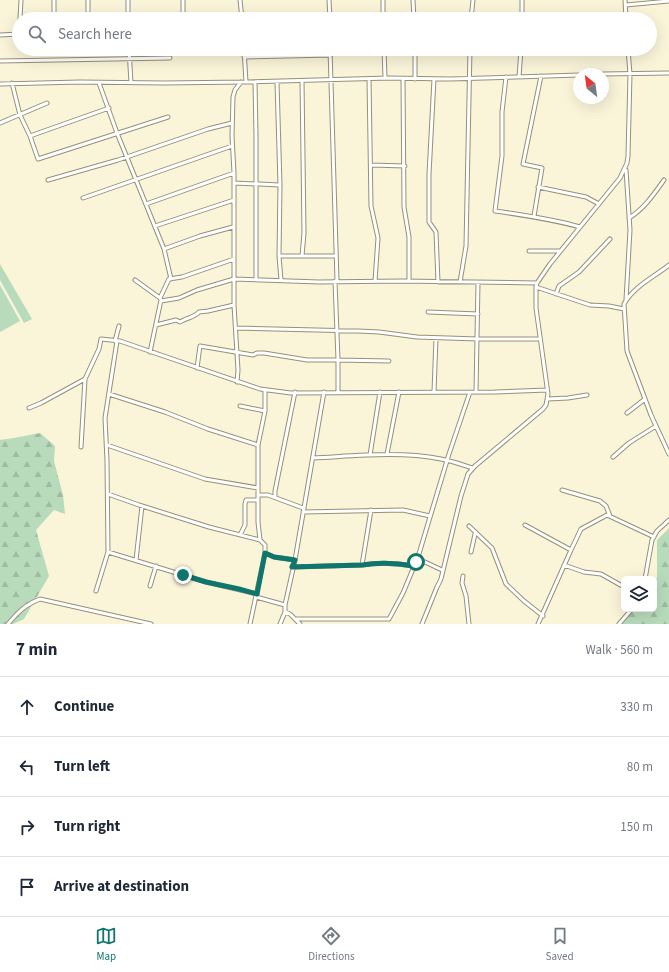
<!DOCTYPE html>
<html lang="en">
<head>
<meta charset="utf-8">
<style>
	:root { --surface:#fff; --page:#f2f2f3; --text:#1f2937; --muted:#747a83; --line:#e0e1e3; --accent:#0f766e }
	body { margin:0; font-family:"Source Sans 3",sans-serif; background:var(--page); color:var(--text) }
	.controls { position:absolute; right:12px; bottom:12px; display:grid; overflow:hidden; border-radius:6px; box-shadow:0 4px 16px #0002 }
	.controls button { width:36px; height:36px; display:grid; place-items:center; padding:0; border:0; border-bottom:1px solid var(--line); background:var(--surface); color:var(--text); font:20px sans-serif }
	.compass { position:absolute; left:573px; top:68px; width:36px; height:36px; border-radius:50%; background:var(--surface); box-shadow:0 4px 16px #0002; rotate:331deg }
	.stop { position:absolute; width:12px; height:12px; margin:-9px; border:3px solid #0f766e; border-radius:50%; background:#fff }
	.stop.end { background:#0f766e; border-color:#fff; box-shadow:0 1px 4px #0008 }
	.list { margin:0; padding:0; list-style:none }
	h2 { display:flex; justify-content:space-between; align-items:center; height:52px; margin:0; padding:0 16px; font-size:17px }
	h2 small { font-size:13px; font-weight:400; color:var(--muted) }
	.list li { display:grid; grid-template-columns:26px 1fr auto; gap:12px; align-items:center; box-sizing:border-box; height:60px; padding:0 16px; border-top:1px solid var(--line) }
	.list b { display:block; font-size:15px; white-space:nowrap }
	.list em { font-size:13px; font-style:normal; color:var(--muted) }
	.icon { flex:none; width:22px; height:22px; fill:none; stroke:currentColor; stroke-width:2; stroke-linecap:round; stroke-linejoin:round }
	.map { position:relative; flex:none; width:669px; height:624px; overflow:hidden }
	.search { position:absolute; background:var(--surface); box-shadow:0 4px 16px #0002; left:12px; right:12px; top:12px; height:44px; display:flex; align-items:center; gap:10px; box-sizing:border-box; padding:0 14px; border-radius:22px; color:var(--muted); font-size:15px }
	.sheet { height:292px; background:var(--surface) }
	nav { display:flex; justify-content:space-around; align-items:center; box-sizing:border-box; height:56px; border-top:1px solid var(--line); background:var(--surface); font-size:11px; color:var(--muted) }
	nav a { display:grid; justify-items:center; gap:2px }
	nav .on { color:var(--accent) }
	.map>svg:first-child { display:block }
	.forest { fill:url(#forest-firs) }
	.garden { fill:#b8dbbc }
	.lines { fill:none; stroke-linecap:round; stroke-linejoin:round }
	.minor-casing { stroke:#969078; stroke-width:5 }
	.minor { stroke:#fff; stroke-width:3 }
	.route { stroke:#0f766e; stroke-width:5 }
</style>
</head>
<body>
<div class="map">
<svg width="669" height="624" viewBox="0 0 669 624">
	<defs>
		<pattern id="forest-firs" width="22" height="20" patternUnits="userSpaceOnUse"><rect width="22" height="20" fill="#b8dbbc"/><path d="M5 1l3.5 6h-7zM16 11l3.5 6h-7z" fill="#9ebca1"/></pattern>
	</defs>
	<rect width="100%" height="100%" fill="#faf4d9"/>
	<path class="forest" d="M 40,433 L 55,446 L 54,461 L 63,495 L 65,514 L 54,510 L 36,530 L 49,576 L 24,619 L 13,624 L 0,624 L 0,440 L 14,438 Z
		M 669,528 L 669,624 L 620,624 L 633,609 L 654,609 L 654,582 L 657,578 L 657,540 Z"/>
	<path class="garden" d="M 0,264 L 32,319 L 24,323 L 0,280 Z
		M 0,285 L 20,321 L 0,332 Z"/>
	<g class="lines">
		<defs>
			<path id="minor" d="M 240,0 L 242,19
				M 329,0 L 330,19
				M 383,0 L 383,19
				M 413,0 L 414,19
				M 522,0 L 522,19
				M 625,0 L 626,19
				M 626,5 L 669,1
				M 20,19 L 21,0
				M 54,19 L 54,0
				M 88,19 L 88,0
				M 128,19 L 128,0
				M 183,19 L 183,0
				M 471,19 L 473,0
				M 0,35 L 19,34
				M 129,49 L 131,83
				M 244,49 L 246,82
				M 330,49 L 337,281
				M 384,49 L 385,78
				M 415,49 L 415,79
				M 244,57 L 331,55
				M 0,61 L 170,58
				M 603,74 L 669,73
				M 506,77 L 502,112 L 502,156 L 495,211 C 524,215 552,219 580,227
				M 519,77 L 521,49
				M 403,78 L 404,207 L 409,237 L 409,281
				M 369,79 L 371,206 L 378,238 L 375,281
				M 434,79 L 429,174 L 429,222 L 436,232 L 438,282
				M 302,81 L 304,233 L 302,256
				M 255,82 L 256,136 L 256,280
				M 277,82 L 280,185 L 279,256 L 281,280
				M 12,83 L 20,115 L 30,136 L 38,159 L 168,117
				M 99,83 L 117,133 L 164,249 L 171,279
				M 0,84 L 80,82 L 164,83 L 246,82 L 389,78 L 450,79 L 579,75
				M 0,123 L 47,103
				M 30,136 L 109,108
				M 371,165 L 405,166
				M 626,170 L 630,230 L 626,300
				M 48,180 L 118,160 L 208,129 L 232,123
				M 234,183 L 280,185
				M 538,187 L 586,197 L 599,204
				M 83,198 L 232,146
				M 146,204 L 234,173
				M 534,216 L 542,168 L 523,164 L 541,76
				M 629,218 C 644,209 654,194 664,180
				M 155,226 L 234,200
				M 164,249 L 200,236 L 233,227
				M 529,251 L 560,251
				M 279,256 L 336,256
				M 669,265 C 654,277 633,287 624,304 L 627,351 L 651,415 L 669,454
				M 135,280 L 160,298
				M 335,281 L 338,360 L 389,361
				M 460,282 L 466,246 L 470,49
				M 536,287 L 590,305 L 609,306 L 624,309
				M 556,294 L 559,286 L 579,272 L 610,239
				M 161,301 L 179,298 L 197,290 L 234,279 L 319,282 L 401,281 L 537,283
				M 428,312 L 478,314
				M 156,325 L 176,320 L 180,322 C 186,318 195,317 199,312 L 208,311 L 234,305
				M 236,328 L 358,331 L 379,332 L 417,337 L 478,339 L 540,339
				M 115,341 L 119,326
				M 150,352 L 161,300 L 160,298 L 169,279 L 182,277 L 234,259
				M 197,368 L 200,346 L 253,355 L 257,353 L 264,353 L 307,360 L 338,360 L 338,392
				M 237,382 L 238,370 L 234,305 L 234,173 L 232,136 L 233,97 L 235,90 L 241,82
				M 434,392 L 436,338
				M 476,392 L 478,283
				M 109,394 L 165,412 L 208,429 L 258,445
				M 548,399 L 568,398 L 587,395
				M 240,406 L 265,411
				M 29,408 L 41,403 L 85,379 L 99,349 L 101,339 L 120,341 L 260,389 L 291,393 L 495,392 L 547,390
				M 627,413 L 645,399
				M 107,445 L 205,479 L 258,488
				M 81,447 L 85,379
				M 387,454 L 399,392
				M 370,455 L 380,392
				M 613,457 L 629,443 L 656,426
				M 313,458 C 355,456 399,451 441,459 C 452,461 463,465 473,468
				M 562,490 L 600,501 L 606,506 L 610,516
				M 108,494 L 139,505 L 209,527 L 260,540 L 265,545 L 265,553 L 250,624
				M 259,495 L 268,495 L 303,508
				M 275,497 L 275,491 L 295,392
				M 303,512 L 403,510 L 430,516
				M 525,525 L 571,550
				M 469,526 L 492,548 L 506,584 L 524,601 L 543,616
				M 240,535 L 245,525 L 245,504 L 246,500 L 258,500
				M 260,540 L 258,522 L 258,445 L 265,411 L 265,390
				M 108,552 L 206,582 L 257,594
				M 471,552 L 475,534
				M 265,553 L 274,557 L 295,560
				M 136,560 L 142,506
				M 416,562 L 425,562 L 442,570
				M 362,565 L 371,510
				M 564,565 L 584,572 L 601,574 L 624,587
				M 292,567 L 362,565 C 380,562 397,563 414,566
				M 463,576 L 462,583 L 466,596 L 469,624
				M 645,579 L 652,540 L 657,531 L 669,520
				M 150,586 L 156,566
				M 96,591 L 108,552 L 107,461 L 105,418 L 117,341
				M 256,597 L 285,605
				M 285,612 L 290,614 L 295,619 L 389,619 L 403,593 L 418,557 L 449,454 L 470,392
				M 295,619 L 300,624
				M 8,624 C 19,611 25,605 40,599 L 151,624
				M 280,624 L 285,612 L 285,605 L 295,560 L 324,392
				M 422,624 L 437,587 L 441,579 L 461,496 L 468,474 L 475,466 L 543,409 L 546,405 L 548,394 L 536,308 L 536,287 L 537,283 L 550,264 L 620,178 L 627,163 L 628,156 L 630,74 L 628,49
				M 538,624 L 571,550 L 581,529 L 607,515 L 654,537
				M 619,624 L 632,609"/>
		</defs>
		<use href="#minor" class="minor-casing"/>
		<use href="#minor" class="minor"/>
	</g>
	<g class="lines">
		<path class="route" d="M 183,575 L 206,582 L 239,589 L 257,594 L 265,553 L 274,557 L 295,560 L 292,567 L 362,565 C 380,562 397,563 414,566 L 416,562"/>
	</g>
</svg>
<div class="controls">
<button><svg class="icon" aria-label="layers" viewBox="0 0 24 24"><path d="M12 4l9 5-9 5-9-5zM3 14l9 5 9-5"/></svg></button>
</div>
<svg class="compass" viewBox="-18 -18 36 36"><path d="M0-13l5 13h-10z" fill="#e53935"/><path d="M0 13l5-13h-10z" fill="#747a83"/></svg>
<div class="stop" style="left:416px;top:562px"></div>
<div class="stop end" style="left:183px;top:575px"></div>
<div class="search"><svg class="icon" aria-label="search" viewBox="0 0 24 24"><circle cx="10" cy="10" r="6"/><path d="M15 15l6 6"/></svg>Search here</div>
</div>
<section class="sheet">
<h2>7 min<small>Walk · 560 m</small></h2>
<ul class="list">
<li><svg class="icon" aria-label="ahead" viewBox="0 0 24 24"><path d="M12 20V5M6 11l6-6 6 6"/></svg><div><b>Continue</b></div><em>330 m</em></li>
<li><svg class="icon" aria-label="left" viewBox="0 0 24 24"><path d="M17 20v-9H6M10 6l-5 5 5 5"/></svg><div><b>Turn left</b></div><em>80 m</em></li>
<li><svg class="icon" aria-label="right" viewBox="0 0 24 24"><path d="M7 20v-9h11M14 6l5 5-5 5"/></svg><div><b>Turn right</b></div><em>150 m</em></li>
<li><svg class="icon" aria-label="arrive" viewBox="0 0 24 24"><path d="M6 21V4h12l-3 4 3 4H6"/></svg><div><b>Arrive at destination</b></div></li>
</ul>
</section>
<nav>
<a class="on"><svg class="icon" aria-label="map" viewBox="0 0 24 24"><path d="M3 6l6-2 6 2 6-2v14l-6 2-6-2-6 2zM9 4v14M15 6v14"/></svg>Map</a>
<a><svg class="icon" aria-label="directions" viewBox="0 0 24 24"><path d="M12 3l9 9-9 9-9-9zM9 14v-3h6M13 9l2 2-2 2"/></svg>Directions</a>
<a><svg class="icon" aria-label="saved" viewBox="0 0 24 24"><path d="M7 4h10v16l-5-4-5 4z"/></svg>Saved</a>
</nav>
</body>
</html>
